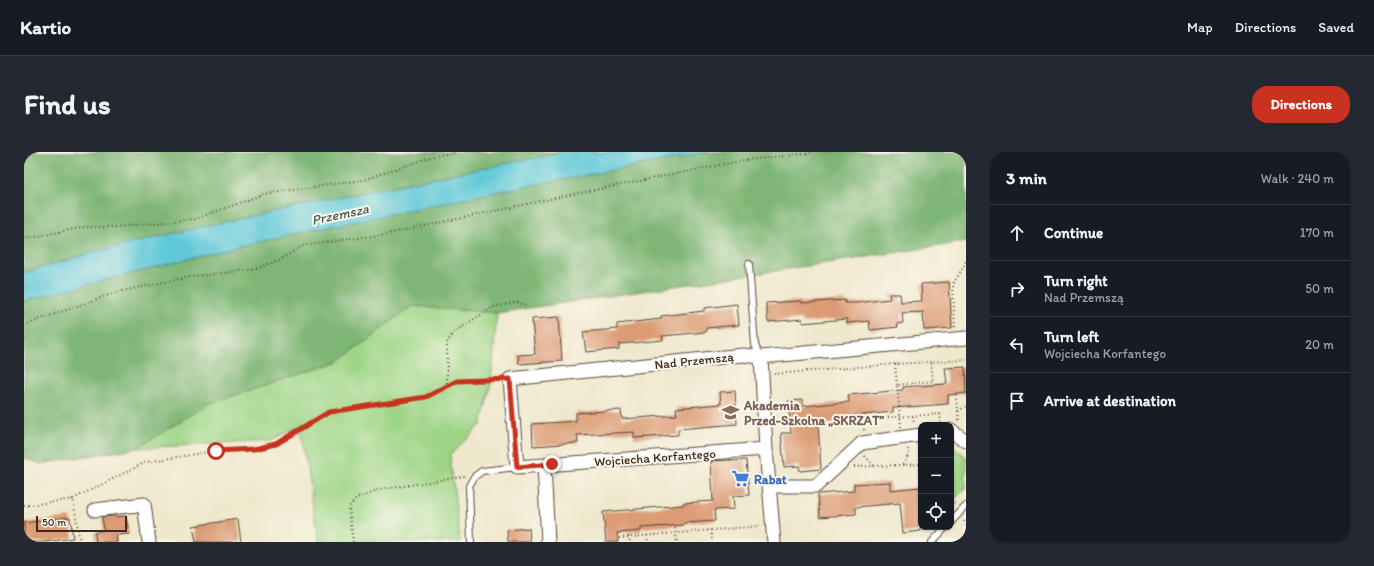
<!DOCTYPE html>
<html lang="en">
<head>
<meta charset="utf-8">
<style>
	:root { --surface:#171b24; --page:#242831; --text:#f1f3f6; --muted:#9ea1a6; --line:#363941; --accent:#c8321e }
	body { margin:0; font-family:Itim,sans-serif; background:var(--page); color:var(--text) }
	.controls { position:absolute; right:12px; bottom:12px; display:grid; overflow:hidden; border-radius:8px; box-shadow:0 1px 3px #0004 }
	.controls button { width:36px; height:36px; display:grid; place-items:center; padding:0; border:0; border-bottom:1px solid var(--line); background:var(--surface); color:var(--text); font:20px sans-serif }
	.scale { position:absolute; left:12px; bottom:10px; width:91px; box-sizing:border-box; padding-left:4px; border:2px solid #3b2a1e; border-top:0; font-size:11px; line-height:14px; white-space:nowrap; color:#3b2a1e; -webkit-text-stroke:3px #fbf7ec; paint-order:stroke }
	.stop { position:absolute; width:12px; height:12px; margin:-9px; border:3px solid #c8321e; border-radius:50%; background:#fff }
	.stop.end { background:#c8321e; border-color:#fff; box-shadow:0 1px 4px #0008 }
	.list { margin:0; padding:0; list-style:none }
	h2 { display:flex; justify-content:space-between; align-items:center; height:52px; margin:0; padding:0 16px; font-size:17px }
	h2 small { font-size:13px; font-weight:400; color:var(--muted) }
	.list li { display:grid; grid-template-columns:26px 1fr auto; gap:12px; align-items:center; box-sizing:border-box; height:56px; padding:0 16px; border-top:1px solid var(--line) }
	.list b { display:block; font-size:15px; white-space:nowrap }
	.list p { margin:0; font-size:13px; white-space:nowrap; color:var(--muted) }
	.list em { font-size:13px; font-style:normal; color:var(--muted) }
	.icon { flex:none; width:22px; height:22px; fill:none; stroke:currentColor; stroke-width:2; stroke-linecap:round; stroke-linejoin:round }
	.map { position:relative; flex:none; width:942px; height:390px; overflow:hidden; border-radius:16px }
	header { display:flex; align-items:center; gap:24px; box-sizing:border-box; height:56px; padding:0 20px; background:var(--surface); border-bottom:1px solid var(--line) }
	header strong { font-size:19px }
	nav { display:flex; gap:22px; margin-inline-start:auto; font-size:14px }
	.intro { display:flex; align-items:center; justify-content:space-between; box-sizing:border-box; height:96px; padding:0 24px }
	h1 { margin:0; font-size:28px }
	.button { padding:10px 18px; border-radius:16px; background:var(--accent); color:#fff; font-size:14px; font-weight:700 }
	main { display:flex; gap:24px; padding:0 24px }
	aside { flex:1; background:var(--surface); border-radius:16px; box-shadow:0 1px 3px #0004 }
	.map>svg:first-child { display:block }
	.green { fill:#9ed587; stroke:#6c8052 }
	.forest { fill:#7eb674; stroke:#5c7049 }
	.water { fill:#5ec9d8; stroke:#4c7a7b }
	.building { fill:#dc9b75 }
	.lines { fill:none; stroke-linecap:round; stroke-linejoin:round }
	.lane-casing { stroke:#564638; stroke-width:8 }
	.street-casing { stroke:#564638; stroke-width:15 }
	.path { stroke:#564638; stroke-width:2; stroke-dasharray:1 3; stroke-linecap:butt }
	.lane { stroke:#fff; stroke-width:6 }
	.street { stroke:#fff; stroke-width:13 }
	.route { stroke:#c8321e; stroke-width:5 }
	.labels { text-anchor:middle; stroke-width:4; stroke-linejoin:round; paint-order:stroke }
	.street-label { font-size:13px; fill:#3b2a1e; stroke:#fbf7ec }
	.education-label { font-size:13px; font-weight:bold; fill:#785e54; stroke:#fbf7ec; text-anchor:start }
	.shop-label { font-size:13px; font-weight:bold; fill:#366cbe; stroke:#fbf7ec; text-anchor:start }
	.water-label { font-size:14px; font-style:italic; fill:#465a56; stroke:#fbf7ec }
</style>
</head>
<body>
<header>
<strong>Kartio</strong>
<nav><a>Map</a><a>Directions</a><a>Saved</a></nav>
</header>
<div class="intro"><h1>Find us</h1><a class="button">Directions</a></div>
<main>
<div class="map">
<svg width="942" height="390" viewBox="0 0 942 390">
	<rect width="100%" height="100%" fill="#fbf7ec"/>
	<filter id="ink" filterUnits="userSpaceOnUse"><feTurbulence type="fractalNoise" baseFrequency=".025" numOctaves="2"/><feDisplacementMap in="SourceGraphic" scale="8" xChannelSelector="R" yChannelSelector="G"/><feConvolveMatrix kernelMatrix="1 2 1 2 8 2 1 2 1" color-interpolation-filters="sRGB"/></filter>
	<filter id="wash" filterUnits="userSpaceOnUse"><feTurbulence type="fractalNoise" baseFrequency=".012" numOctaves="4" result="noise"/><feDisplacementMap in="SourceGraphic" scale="16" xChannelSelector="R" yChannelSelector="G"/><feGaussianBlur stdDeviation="0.9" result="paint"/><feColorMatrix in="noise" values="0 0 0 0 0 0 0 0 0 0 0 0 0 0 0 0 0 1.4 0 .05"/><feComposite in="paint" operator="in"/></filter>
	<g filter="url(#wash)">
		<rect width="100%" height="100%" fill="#efe8cd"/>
		<path class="green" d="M 388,154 L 473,161 L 467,232 L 457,273 L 426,303 L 436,390 L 294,390 L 278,283 L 272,276 L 247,289 L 113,296 L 184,252 L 315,209 Z
			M 934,297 L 942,307 L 942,336 L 931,347 L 927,342 L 927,298 Z"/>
		<path class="forest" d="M 0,0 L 540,0 L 375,33 L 186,73 L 66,101 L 0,121 Z
			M 686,0 L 942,0 L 942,90 L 473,161 L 388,154 L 315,209 L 184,252 L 113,296 L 17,312 L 0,306 L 0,148 L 215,94 L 472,40 Z"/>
		<path class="water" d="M 540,0 L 686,0 L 472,40 L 215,94 L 0,149 L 0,121 L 66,101 L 186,73 L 375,33 Z"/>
		<g id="blocks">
			<path class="building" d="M 925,130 L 928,176 L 900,178 L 899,160 L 878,161 L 879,171 L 873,172 L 874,175 L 846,178 L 845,169 L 823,171 L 823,167 L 778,171 L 778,167 L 744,170 L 742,151 L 777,149 L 777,151 L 821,148 L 821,151 L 832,151 L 866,147 L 865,142 L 876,142 L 877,150 L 898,149 L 897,132 Z
				M 713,152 L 715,173 L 682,176 L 682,180 L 638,184 L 639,188 L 595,192 L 595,197 L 562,200 L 559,180 L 593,177 L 593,172 L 637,167 L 637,164 L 680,159 L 680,156 Z
				M 535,165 L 538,209 L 495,212 L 494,203 L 511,202 L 508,167 Z
				M 941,215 L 942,241 L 924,243 L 924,252 L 869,256 L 869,260 L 826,264 L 826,270 L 794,273 L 797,317 L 776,319 L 775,314 L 760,315 L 757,281 L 767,281 L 764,249 L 779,248 L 779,254 L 825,250 L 824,243 L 879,238 L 879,235 L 923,232 L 921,216 Z
				M 711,239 L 713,272 L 654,277 L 654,283 L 610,286 L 610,280 L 553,283 L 554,291 L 509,294 L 508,272 L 552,269 L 552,261 L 597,258 L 598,267 L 653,263 L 652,256 L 697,252 L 696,240 Z
				M 707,308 L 707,309 L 722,308 L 725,343 L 709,344 L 710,357 L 690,358 L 691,369 L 660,371 L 660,373 L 617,376 L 617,379 L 593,381 L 594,390 L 582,390 L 579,360 L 659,353 L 659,351 L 689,349 L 687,309 Z
				M 866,330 L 866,338 L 896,335 L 897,379 L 879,381 L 876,351 L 832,355 L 832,362 L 796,365 L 794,342 L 830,339 L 830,332 Z
				M 91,364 L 91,365 L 102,364 L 105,382 L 92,383 L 93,390 L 72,390 L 71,380 L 80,378 L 78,365 Z
				M 46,365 L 49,386 L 21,390 L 0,390 L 0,371 Z
				M 214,367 L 217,390 L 172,390 L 169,374 Z
				M 505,376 L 506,390 L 484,390 L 483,378 Z"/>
		</g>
	</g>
	<g filter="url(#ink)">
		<use href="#blocks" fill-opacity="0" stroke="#564638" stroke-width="1"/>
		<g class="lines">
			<defs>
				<path id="lane" d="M 725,112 L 731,193 L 737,205
					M 927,370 L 942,354
					M 447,390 L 445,334 L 450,325 L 458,319 L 493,315
					M 908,390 L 922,375"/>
				<path id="street" d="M 737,205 L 742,297 L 750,390
					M 927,278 L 942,289
					M 520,313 L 493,315 L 486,227 L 719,203 L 737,205 L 942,186
					M 746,334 L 792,334 L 838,291 L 897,283
					M 71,358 L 120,352 L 125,390
					M 524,390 L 520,313 L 742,297"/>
			</defs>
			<use href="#lane" class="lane-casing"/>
			<use href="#street" class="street-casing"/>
			<path class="path" d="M 0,87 L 61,75 L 92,75 L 171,67 L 240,42 L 339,28 L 410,4 L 433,0
				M 0,173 L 93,140 L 165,125 L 232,117 L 257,107 L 278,94 L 368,81 L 545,43 L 721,8 L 781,2 L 787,0
				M 931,175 L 929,132 L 940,114 L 942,108
				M 871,212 L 873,233
				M 750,222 L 871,212 L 942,208
				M 423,235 L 423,191 L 430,180 L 469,155 L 493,150 L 502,154
				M 933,243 L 934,259 L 942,254
				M 934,259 L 935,269
				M 889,264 L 890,272
				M 877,275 L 873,233 L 909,229 L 907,210
				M 840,278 L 839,267 L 916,262 L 917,272
				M 841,304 L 850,314
				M 880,313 L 885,301 L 884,297
				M 830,315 L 897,312
				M 49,347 L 122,310 L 191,299 L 230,297 L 252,292 L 305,260 L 402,245 L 433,229 L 475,227
				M 927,348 L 931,353
				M 0,354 L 49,347 L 56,390
				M 940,369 L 942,375
				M 651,376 L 653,390
				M 687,378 L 688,390
				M 623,383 L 624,390
				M 605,384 L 606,390
				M 595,386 L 736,374
				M 329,390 L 325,355 L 332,347 L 355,338 L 441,324"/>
			<use href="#lane" class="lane"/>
			<use href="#street" class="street"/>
		</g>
	</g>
	<g class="lines" filter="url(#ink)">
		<path class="route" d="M 192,299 L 230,297 L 252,292 L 305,260 L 402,245 L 433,229 L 486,227 L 493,315 L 528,312"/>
	</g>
	<defs>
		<symbol id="school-bare" viewBox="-9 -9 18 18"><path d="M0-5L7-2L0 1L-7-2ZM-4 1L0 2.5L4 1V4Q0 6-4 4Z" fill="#8d6e63" stroke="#fbf7ec" stroke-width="2.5" paint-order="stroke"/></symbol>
		<symbol id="supermarket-bare" viewBox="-9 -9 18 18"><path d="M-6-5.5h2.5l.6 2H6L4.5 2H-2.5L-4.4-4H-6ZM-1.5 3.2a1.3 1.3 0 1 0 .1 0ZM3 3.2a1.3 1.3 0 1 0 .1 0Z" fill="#3f7fe0" stroke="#fbf7ec" stroke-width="2.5" paint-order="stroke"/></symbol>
	</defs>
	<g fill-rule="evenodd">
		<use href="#school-bare" x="694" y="248" width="25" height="25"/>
		<use href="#supermarket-bare" x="704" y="314" width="25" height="25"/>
	</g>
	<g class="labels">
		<g class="street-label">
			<text transform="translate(670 208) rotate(-6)" y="5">Nad Przemszą</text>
			<text transform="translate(631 305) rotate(-4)" y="5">Wojciecha Korfantego</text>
		</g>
		<g class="education-label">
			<text x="720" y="258">Akademia<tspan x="720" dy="15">Przed-Szkolna „SKRZAT”</tspan></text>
		</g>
		<g class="shop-label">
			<text x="730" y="332">Rabat</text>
		</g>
		<g class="water-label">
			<text transform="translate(316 62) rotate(-12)" y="5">Przemsza</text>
		</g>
	</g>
</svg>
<div class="controls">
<button>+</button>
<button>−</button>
<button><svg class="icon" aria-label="locate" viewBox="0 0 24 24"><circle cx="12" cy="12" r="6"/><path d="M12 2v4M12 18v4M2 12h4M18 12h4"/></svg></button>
</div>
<div class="scale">50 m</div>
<div class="stop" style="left:192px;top:299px"></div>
<div class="stop end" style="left:528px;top:312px"></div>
</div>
<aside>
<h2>3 min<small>Walk · 240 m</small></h2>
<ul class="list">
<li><svg class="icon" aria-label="ahead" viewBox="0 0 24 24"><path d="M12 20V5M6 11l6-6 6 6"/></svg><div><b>Continue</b></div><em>170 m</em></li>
<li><svg class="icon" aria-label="right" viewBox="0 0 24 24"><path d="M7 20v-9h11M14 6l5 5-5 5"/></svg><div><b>Turn right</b><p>Nad Przemszą</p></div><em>50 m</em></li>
<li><svg class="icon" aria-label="left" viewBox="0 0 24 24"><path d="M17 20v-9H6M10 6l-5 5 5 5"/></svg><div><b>Turn left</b><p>Wojciecha Korfantego</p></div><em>20 m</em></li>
<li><svg class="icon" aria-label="arrive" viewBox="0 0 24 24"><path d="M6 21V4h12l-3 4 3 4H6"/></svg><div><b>Arrive at destination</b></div></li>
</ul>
</aside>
</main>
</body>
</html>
